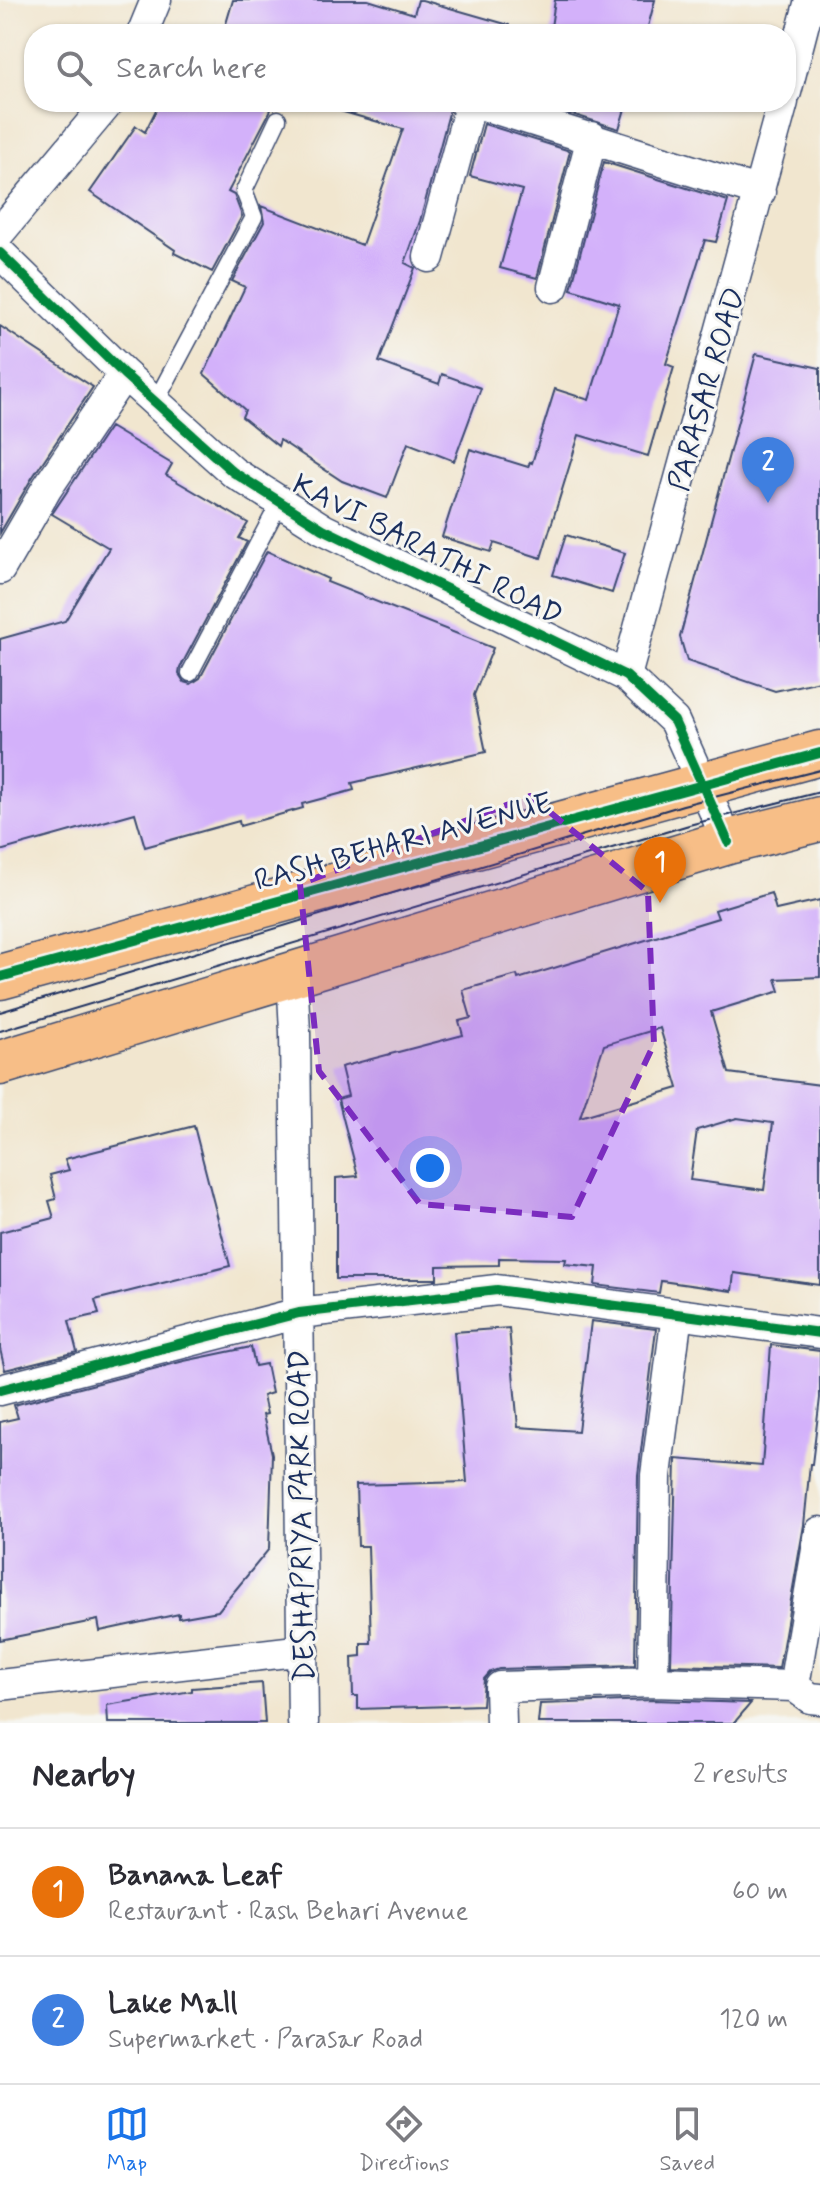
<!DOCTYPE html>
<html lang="en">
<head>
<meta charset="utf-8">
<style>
	:root { --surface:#fff; --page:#f7f7f7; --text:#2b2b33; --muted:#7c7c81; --line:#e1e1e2; --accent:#1a73e8 }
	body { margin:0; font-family:Mynerve,sans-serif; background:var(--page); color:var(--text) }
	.you { position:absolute; left:430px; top:1168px; width:28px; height:28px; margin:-20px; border:6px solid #fff; border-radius:50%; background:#1a73e8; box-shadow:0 0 0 12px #1a73e833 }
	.badge { display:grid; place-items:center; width:52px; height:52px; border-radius:50%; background:var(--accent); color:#fff; font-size:26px; font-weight:700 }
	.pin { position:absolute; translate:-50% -66px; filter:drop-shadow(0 2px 4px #0008) }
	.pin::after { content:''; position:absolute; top:42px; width:28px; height:24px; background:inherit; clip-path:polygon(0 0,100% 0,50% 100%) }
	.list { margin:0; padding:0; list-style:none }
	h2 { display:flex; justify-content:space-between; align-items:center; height:104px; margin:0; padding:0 32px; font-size:34px }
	h2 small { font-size:26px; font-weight:400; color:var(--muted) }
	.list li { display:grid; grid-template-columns:52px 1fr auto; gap:24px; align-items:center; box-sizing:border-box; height:128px; padding:0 32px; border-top:2px solid var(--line) }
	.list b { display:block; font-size:30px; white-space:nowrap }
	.list p { margin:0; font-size:26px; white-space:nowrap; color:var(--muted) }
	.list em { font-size:26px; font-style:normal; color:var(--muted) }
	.icon { flex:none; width:44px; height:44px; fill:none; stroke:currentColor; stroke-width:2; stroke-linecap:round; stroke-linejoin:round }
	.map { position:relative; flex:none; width:820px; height:1723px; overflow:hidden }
	.search { position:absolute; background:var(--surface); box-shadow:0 2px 6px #0004; left:24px; right:24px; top:24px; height:88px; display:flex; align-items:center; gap:20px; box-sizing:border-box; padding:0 28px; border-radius:32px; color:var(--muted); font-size:30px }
	.sheet { height:360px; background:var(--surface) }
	nav { display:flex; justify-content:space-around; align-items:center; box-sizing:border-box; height:112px; border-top:2px solid var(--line); background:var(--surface); font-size:22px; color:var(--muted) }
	nav a { display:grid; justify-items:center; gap:4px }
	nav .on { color:var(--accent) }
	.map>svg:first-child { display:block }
	.building { fill:#d3b1fa; fill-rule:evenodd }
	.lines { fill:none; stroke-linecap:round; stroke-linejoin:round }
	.service-casing { stroke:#3b4a6f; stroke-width:19 }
	.minor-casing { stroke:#3b4a6f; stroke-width:33 }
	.primary-casing { stroke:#3b4a6f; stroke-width:47 }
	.service { stroke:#fff; stroke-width:16 }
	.minor { stroke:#fff; stroke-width:30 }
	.primary { stroke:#f7be87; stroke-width:44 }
	.tram { stroke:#1b2f5e; stroke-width:2 }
	.cycleway-casing { stroke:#f6f6f2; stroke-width:15 }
	.cycleway { stroke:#00873e; stroke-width:10 }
	.marked { fill:#7b2cbf; fill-opacity:0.2; stroke:#7b2cbf; stroke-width:6; stroke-dasharray:16 10; stroke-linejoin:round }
	.labels { text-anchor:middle; stroke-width:6; stroke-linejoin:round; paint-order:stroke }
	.street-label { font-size:30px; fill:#1b2f5e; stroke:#f6f6f2 }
</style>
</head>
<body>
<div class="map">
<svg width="820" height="1723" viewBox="0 0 820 1723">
	<rect width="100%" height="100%" fill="#f6f6f2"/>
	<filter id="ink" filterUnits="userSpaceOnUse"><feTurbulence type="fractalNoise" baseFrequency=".0125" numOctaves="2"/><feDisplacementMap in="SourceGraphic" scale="16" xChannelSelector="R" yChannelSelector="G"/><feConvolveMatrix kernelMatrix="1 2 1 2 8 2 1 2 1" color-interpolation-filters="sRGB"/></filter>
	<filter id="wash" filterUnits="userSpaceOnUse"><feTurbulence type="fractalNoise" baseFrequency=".006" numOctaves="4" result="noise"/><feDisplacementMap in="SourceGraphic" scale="32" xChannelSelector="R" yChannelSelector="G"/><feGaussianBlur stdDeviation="1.8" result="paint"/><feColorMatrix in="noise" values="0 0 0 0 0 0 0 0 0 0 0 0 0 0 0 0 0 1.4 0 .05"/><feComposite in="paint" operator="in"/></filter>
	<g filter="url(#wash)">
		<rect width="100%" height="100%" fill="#f1e6cf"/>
		<g id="blocks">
			<path class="building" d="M 233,0 L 368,0 L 414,14 L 418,0 L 422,0 L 509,25 L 508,34 L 223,34 Z
				M 555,0 L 655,0 L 646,34 L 550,34 Z
				M 160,102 L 275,102 L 228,192 L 234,195 L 242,216 L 212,272 L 174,253 L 175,250 L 90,192 L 136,126 L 145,132 Z
				M 342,102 L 452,102 L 420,221 L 405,263 L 415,268 L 379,362 L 439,384 L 442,374 L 481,388 L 454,461 L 408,443 L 387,498 L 342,481 L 280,440 L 278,446 L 242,417 L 245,410 L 204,374 L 245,287 L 232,281 L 264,222 L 261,206 L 362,245 L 403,129 L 340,111 Z
				M 534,102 L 627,102 L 619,129 Z
				M 484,124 L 570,151 L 537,278 L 500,268 L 522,190 L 470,176 Z
				M 604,162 L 728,201 L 716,242 L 705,240 L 666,364 L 674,367 L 648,456 L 579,435 L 541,558 L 494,543 L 491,552 L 442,537 L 470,449 L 528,467 L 530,462 L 532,463 L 555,389 L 589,400 L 619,304 L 571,289 Z
				M 0,326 L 93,387 L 32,478 L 0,533 Z
				M 756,354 L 820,368 L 820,681 L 775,691 L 687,661 L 680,637 Z
				M 110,427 L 172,464 L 166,475 L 248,523 L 239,538 L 247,542 L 180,668 L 179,674 L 184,682 L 191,684 L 200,678 L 267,551 L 328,579 L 327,582 L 493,648 L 474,695 L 486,752 L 352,783 L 354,790 L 302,804 L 303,808 L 240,826 L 239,821 L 145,847 L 135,813 L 0,851 L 0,639 L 65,621 L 109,548 L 52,514 Z
				M 566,535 L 625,553 L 612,593 L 553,575 Z
				M 771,893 L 776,910 L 820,900 L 820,977 L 776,979 L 780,991 L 711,1012 L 729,1073 L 820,1085 L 820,1285 L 734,1273 L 732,1291 L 661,1281 L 659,1293 L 595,1285 L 597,1267 L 565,1264 L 566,1259 L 499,1258 L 499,1265 L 437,1266 L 437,1279 L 336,1279 L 336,1178 L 358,1176 L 338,1099 L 348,1096 L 341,1067 L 463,1035 L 459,1021 L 471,1018 L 463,990 L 517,975 L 518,979 L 718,918 L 715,910 ZM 660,1028 L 678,1088 L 580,1117 L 604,1045 ZM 737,1118 L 773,1123 L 764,1190 L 690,1180 L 697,1130 Z
				M 194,1126 L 230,1266 L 95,1300 L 99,1314 L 69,1321 L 77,1352 L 5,1370 L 0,1349 L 0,1232 L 54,1218 L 49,1201 L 56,1199 L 50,1175 L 69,1170 L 65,1159 Z
				M 591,1321 L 656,1329 L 638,1475 L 635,1665 L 499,1669 L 490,1672 L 484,1679 L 482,1705 L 358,1709 L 358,1696 L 353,1696 L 352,1657 L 361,1656 L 361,1643 L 371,1643 L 368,1546 L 358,1546 L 356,1485 L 467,1482 L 454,1332 L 509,1328 L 518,1427 L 578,1431 Z
				M 771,1345 L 820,1351 L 820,1398 L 812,1464 L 810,1464 L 804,1525 L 779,1668 L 671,1665 L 676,1459 L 762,1466 Z
				M 251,1347 L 255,1366 L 266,1364 L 272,1393 L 263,1396 L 267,1414 L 263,1415 L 272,1454 L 269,1549 L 218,1611 L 179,1618 L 179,1614 L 100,1631 L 98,1620 L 0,1640 L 0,1422 L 18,1418 L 14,1405 L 184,1361 Z
				M 262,1683 L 265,1723 L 108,1723 L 107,1705 L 192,1691 L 192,1688 Z
				M 653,1700 L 751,1703 L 734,1723 L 538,1723 L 540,1704 Z"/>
		</g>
	</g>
	<g filter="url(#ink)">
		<use href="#blocks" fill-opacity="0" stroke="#3b4a6f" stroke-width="2"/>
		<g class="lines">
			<defs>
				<path id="service" d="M 156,401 L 254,217 L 244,191 L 278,119
					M 190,673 L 280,502"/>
				<path id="minor" d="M 142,34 L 156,0
					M 786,92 L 810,0
					M 474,102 L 760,192
					M 0,232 L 109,102
					M 0,253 L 124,374 L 233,472 L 323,529 L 626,676 L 674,721 L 728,842
					M 429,257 L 471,102
					M 553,287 L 592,137
					M 0,569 L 47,488 L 124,374
					M 626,676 L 783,102
					M 292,973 L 295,1032 L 303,1723
					M 0,1390 L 299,1313 L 497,1290 L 820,1333
					M 653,1682 L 656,1475 L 677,1314
					M 0,1685 L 304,1650
					M 794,1686 L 810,1698 L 820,1699
					M 501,1723 L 500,1687 L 653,1682 L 794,1686 L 820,1532"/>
				<path id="primary" d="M 0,977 L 820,753
					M 0,1063 L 728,842 L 820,819"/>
			</defs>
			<use href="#service" class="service-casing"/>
			<use href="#minor" class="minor-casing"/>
			<use href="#primary" class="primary-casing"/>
			<use href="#service" class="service"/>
			<use href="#minor" class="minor"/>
			<use href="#primary" class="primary"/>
			<path class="tram" d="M 0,1012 L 683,805 L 820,770
				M 0,1031 L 689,825 L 820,792"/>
			<defs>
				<path id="cycleway" d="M 0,253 L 124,374 L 233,472 L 323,529 L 626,676 L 674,721 L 728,842
					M 0,977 L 820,753
					M 0,1390 L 299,1313 L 497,1290 L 820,1333"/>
			</defs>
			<use href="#cycleway" class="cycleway-casing"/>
			<use href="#cycleway" class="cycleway"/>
		</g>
	</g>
	<path class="marked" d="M 530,796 L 648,892 L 654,1044 L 572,1217 L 420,1204 L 319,1071 L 300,884 Z"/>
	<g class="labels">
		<g class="street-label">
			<text transform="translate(706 389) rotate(-74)" y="10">PARASAR ROAD</text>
			<text transform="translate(428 549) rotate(27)" y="10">KAVI BARATHI ROAD</text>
			<text transform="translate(403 841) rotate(-15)" y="10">RASH BEHARI AVENUE</text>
			<text transform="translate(301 1516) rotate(-91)" y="10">DESHAPRIYA PARK ROAD</text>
		</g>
	</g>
</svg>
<div class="you"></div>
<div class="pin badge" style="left:660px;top:903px;background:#e8710a">1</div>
<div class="pin badge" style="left:768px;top:503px;background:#3f7fe0">2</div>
<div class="search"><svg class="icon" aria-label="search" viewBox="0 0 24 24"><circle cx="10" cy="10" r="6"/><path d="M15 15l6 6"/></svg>Search here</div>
</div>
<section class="sheet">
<h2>Nearby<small>2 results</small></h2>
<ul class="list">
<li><span class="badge" style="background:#e8710a">1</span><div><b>Banana Leaf</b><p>Restaurant · Rash Behari Avenue</p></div><em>60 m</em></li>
<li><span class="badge" style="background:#3f7fe0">2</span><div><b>Lake Mall</b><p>Supermarket · Parasar Road</p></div><em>120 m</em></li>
</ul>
</section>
<nav>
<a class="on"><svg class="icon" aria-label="map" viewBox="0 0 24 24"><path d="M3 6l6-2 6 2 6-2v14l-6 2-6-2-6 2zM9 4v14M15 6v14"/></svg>Map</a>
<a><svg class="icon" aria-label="directions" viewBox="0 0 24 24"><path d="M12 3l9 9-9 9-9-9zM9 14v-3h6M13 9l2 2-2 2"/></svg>Directions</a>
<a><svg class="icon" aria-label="saved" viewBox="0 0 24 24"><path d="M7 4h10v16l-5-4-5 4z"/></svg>Saved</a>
</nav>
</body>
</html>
